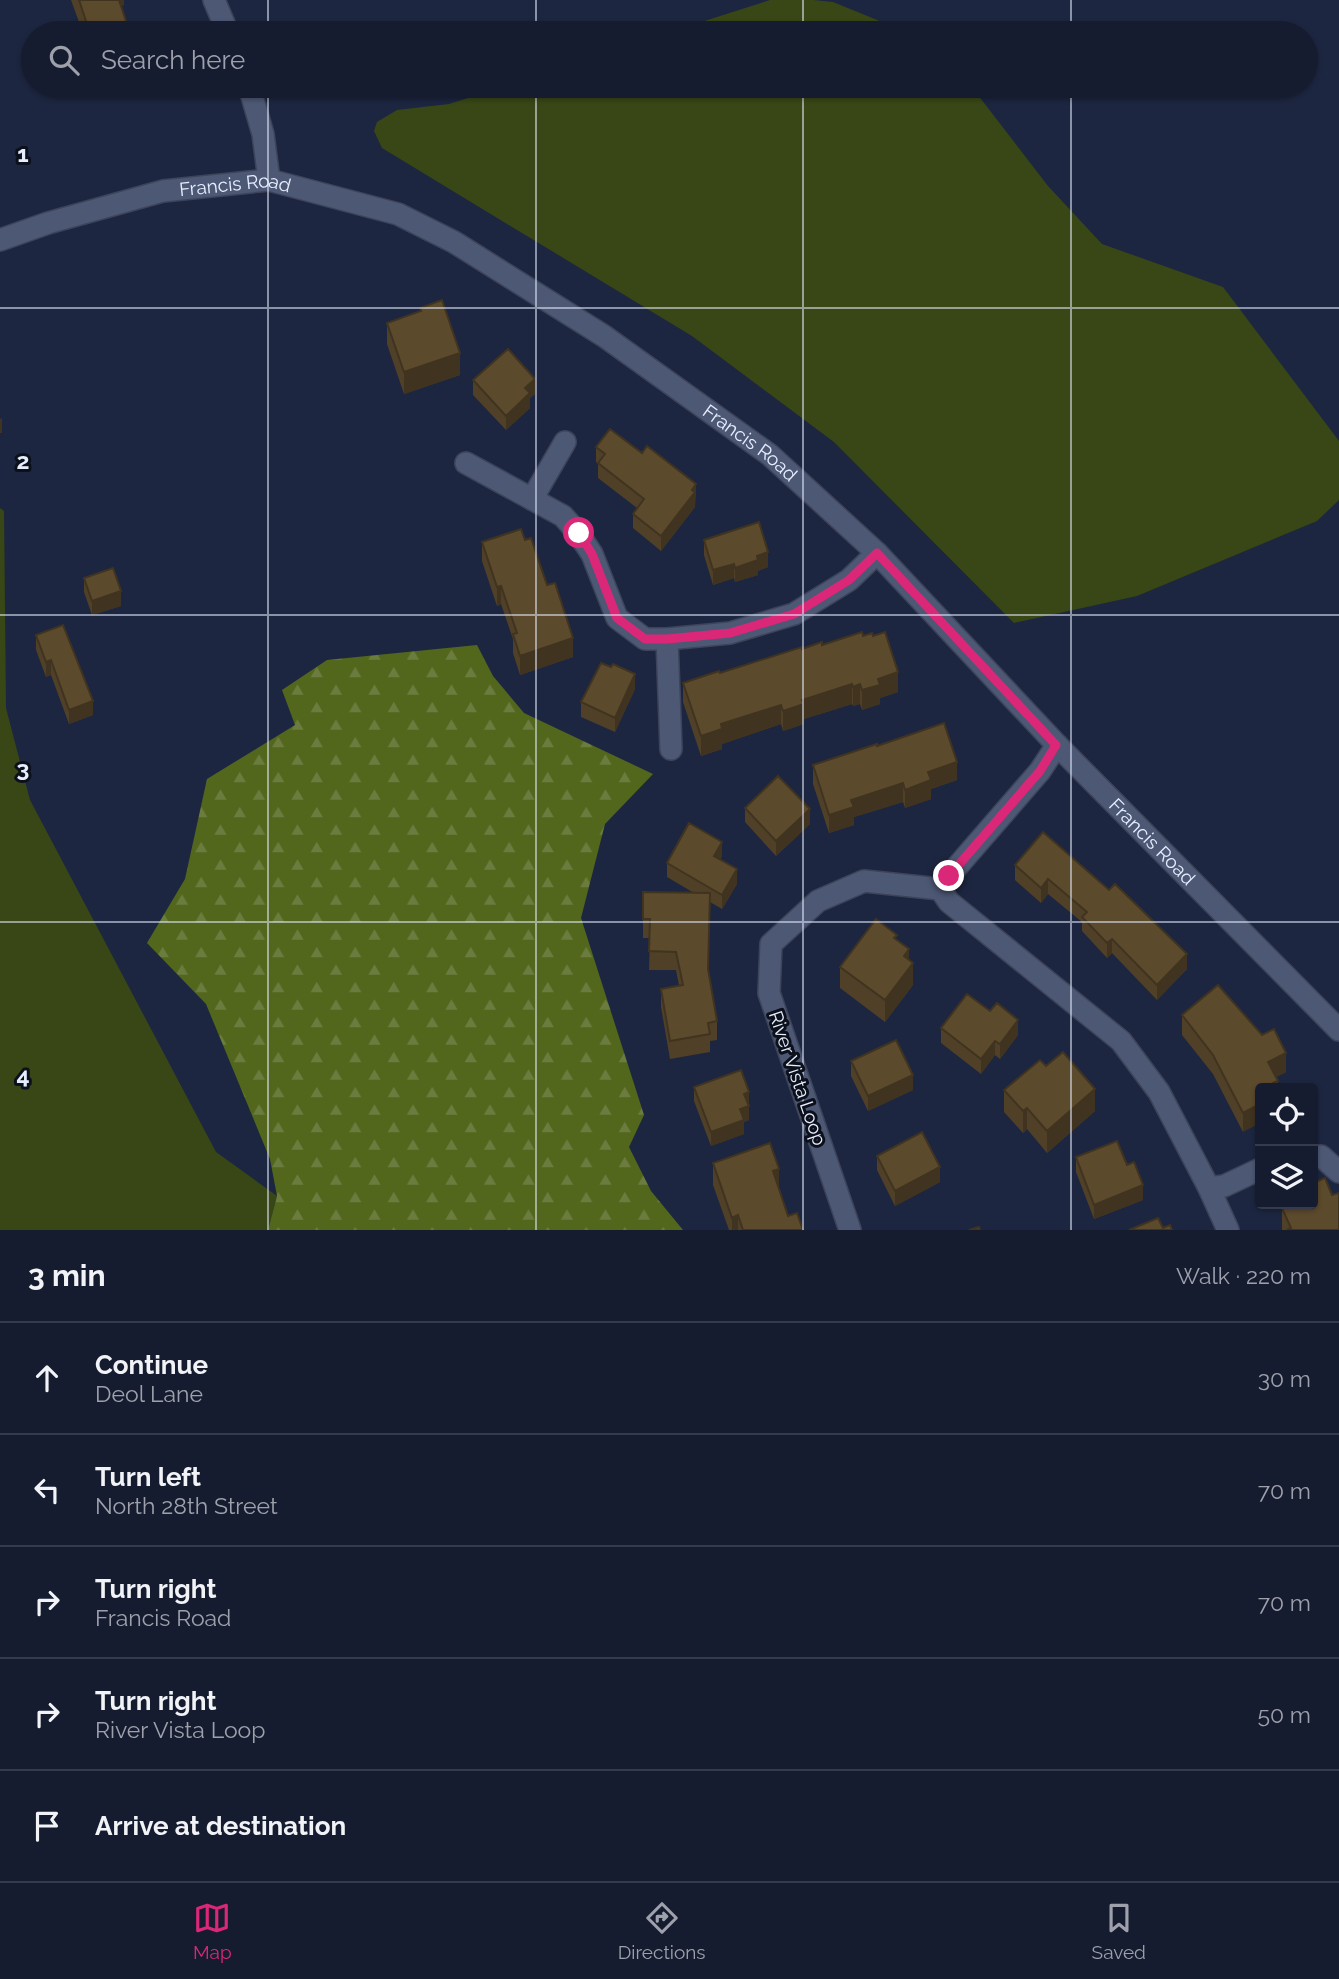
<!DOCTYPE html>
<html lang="en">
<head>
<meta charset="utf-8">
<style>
	:root { --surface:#161c30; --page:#23293c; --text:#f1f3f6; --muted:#9ea1ab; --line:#353a4c; --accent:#db2777 }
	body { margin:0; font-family:Raleway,sans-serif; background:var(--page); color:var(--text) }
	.controls { position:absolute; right:21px; bottom:21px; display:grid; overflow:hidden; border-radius:7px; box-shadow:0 2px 5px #0004 }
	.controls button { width:63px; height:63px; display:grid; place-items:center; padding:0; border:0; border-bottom:2px solid var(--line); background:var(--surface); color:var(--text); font:35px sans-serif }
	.stop { position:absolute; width:21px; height:21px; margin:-16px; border:5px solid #db2777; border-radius:50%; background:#fff }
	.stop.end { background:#db2777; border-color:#fff; box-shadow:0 2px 7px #0008 }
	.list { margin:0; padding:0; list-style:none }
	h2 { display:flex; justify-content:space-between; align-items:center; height:91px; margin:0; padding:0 28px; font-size:30px }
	h2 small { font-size:23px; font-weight:400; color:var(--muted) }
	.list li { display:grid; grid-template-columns:46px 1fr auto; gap:21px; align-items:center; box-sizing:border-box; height:112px; padding:0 28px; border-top:2px solid var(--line) }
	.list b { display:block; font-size:26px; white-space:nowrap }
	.list p { margin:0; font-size:23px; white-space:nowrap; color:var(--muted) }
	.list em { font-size:23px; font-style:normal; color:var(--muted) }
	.icon { flex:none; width:38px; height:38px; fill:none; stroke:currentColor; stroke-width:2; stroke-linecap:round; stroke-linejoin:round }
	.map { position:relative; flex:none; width:1339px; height:1230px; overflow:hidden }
	.search { position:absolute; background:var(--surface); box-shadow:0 2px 5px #0004; left:21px; right:21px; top:21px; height:77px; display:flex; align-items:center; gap:18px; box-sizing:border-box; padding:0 24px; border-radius:38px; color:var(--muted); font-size:26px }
	.sheet { height:651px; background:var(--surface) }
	nav { display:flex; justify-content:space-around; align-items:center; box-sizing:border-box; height:98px; border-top:2px solid var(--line); background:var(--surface); font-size:19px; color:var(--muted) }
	nav a { display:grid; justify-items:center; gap:4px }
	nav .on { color:var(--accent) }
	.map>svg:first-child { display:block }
	.green { fill:#394716 }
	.forest { fill:url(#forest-firs) }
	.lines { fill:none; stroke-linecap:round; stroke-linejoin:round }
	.minor-casing { stroke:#3d445a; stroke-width:24 }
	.minor { stroke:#4d5875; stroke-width:21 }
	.wall { fill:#4f4027 }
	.shaded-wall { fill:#403420 }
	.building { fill:#5c4a2d; stroke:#403420; stroke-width:2 }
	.route { stroke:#db2777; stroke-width:9 }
	.grid { fill:none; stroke:#e6edfe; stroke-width:2; stroke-opacity:0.55 }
	.labels { text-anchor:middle; stroke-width:6; stroke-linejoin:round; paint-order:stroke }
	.street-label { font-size:19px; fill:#e6edfe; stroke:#0c101b }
	.grid-label { font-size:23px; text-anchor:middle; font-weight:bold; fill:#e6edfe; stroke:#0c101b; stroke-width:6; stroke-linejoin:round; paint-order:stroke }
</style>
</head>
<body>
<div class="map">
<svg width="1339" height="1230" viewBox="0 0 1339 1230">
	<defs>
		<pattern id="forest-firs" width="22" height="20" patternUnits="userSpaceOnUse" patternTransform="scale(1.75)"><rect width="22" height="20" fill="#52661c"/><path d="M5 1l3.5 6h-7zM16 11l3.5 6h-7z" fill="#6b7c3e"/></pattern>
	</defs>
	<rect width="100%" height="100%" fill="#1d2640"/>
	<path class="green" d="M 770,0 L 813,0 L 833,2 L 909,33 L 667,33 Z
		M 506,86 L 971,86 L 1048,186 L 1102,244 L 1223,287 L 1339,441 L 1339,500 L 1317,521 L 1137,596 L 1014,623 L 834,442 L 692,336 L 382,148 L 374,131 L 377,122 L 397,110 L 449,104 Z
		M 0,508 L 4,511 L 6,708 L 30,800 L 216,1152 L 277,1196 L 268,1230 L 0,1230 Z"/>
	<path class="forest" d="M 477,645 L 493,676 L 524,713 L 653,774 L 605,824 L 581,918 L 644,1115 L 629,1147 L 651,1191 L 683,1230 L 268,1230 L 277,1196 L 270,1159 L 206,1004 L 147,943 L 185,879 L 207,779 L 295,725 L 282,690 L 327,660 Z"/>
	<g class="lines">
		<defs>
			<g id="minor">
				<path d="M 214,0 L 228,33"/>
				<path d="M 249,86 L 263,134 L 269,180"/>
				<path id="s1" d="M 0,240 L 48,223 L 163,191 L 269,180 L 398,214 L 454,242 L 604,336 L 770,455 L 877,553 L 1057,745 L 1339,1030"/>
				<path d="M 466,463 L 563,516 L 578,533 L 592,554 L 617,618 L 645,639 L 667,639 L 730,633 L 794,614 L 849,580 L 877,553"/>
				<path d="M 532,499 L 565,442"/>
				<path d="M 667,639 L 671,749"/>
				<path d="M 940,889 L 949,876 L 1040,771 L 1057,745"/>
				<path d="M 1313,1157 L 1321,1156 L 1339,1172"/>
				<path d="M 1209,1188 L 1224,1186 L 1260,1169"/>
				<path d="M 850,1230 L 769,993 L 771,944 L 818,901 L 864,881 L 940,889 L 949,902 L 1121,1041 L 1159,1092 L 1209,1188 L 1228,1230"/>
			</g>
		</defs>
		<use href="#minor" class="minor-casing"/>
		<use href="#minor" class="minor"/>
	</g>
	<path class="wall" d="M 71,0 L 124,0 L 124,5 L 121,6 L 130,33 L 83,33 Z
		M 420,308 L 460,375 L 404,394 L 387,344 L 387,323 L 420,312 Z
		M 473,380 L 535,394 L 530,398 L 530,408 L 506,430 L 473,395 Z
		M 596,447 L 696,484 L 695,507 L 661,551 L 633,528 L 633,514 L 637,508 L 598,478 L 598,463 L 596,462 Z
		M 525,540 L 547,585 L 573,657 L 520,675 L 513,653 L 513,639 L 501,604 L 497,606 L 482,561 L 482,542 Z
		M 704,540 L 768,567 L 758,571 L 758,575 L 735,582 L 734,578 L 713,585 L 704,555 Z
		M 84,578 L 121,606 L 92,615 L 84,592 Z
		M 36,635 L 93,715 L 69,724 L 51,675 L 46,677 L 36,650 Z
		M 863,636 L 898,692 L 880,698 L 880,704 L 862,710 L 860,704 L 853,706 L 852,704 L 804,719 L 804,724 L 783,731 L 781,724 L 722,744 L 722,749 L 701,756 L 683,702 L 683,683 L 720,673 L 802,649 Z
		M 635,689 L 615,732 L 581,717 L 581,702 Z
		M 877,746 L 957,780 L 931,789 L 931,799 L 905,808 L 903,802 L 854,817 L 854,825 L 829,833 L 813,784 L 813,765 Z
		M 745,808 L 810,824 L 776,856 L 745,822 Z
		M 1043,832 L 1187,969 L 1157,1000 L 1112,953 L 1107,958 L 1082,931 L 1082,922 L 1048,894 L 1041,903 L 1015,880 L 1015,865 Z
		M 722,856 L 720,860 L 737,884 L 722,909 L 710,902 L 708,972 L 717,1021 L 717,1040 L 710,1041 L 710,1052 L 670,1059 L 661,1007 L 661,989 L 679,985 L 676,970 L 649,970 L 650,938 L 643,938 L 643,892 L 694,893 L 667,877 L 667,863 Z
		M 897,940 L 909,960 L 913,985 L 885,1022 L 840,988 L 840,967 Z
		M 990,1011 L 1018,1035 L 1000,1059 L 995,1055 L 981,1074 L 941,1043 L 941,1028 Z
		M 1182,1015 L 1262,1035 L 1286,1072 L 1276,1077 L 1278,1088 L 1243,1132 L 1213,1074 L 1182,1035 Z
		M 851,1061 L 913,1090 L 868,1111 L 851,1076 Z
		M 1046,1066 L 1095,1111 L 1047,1153 L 1027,1129 L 1023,1133 L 1004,1112 L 1004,1090 Z
		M 694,1087 L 749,1092 L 749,1120 L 744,1122 L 744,1134 L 711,1146 L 694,1101 Z
		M 877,1156 L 940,1182 L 895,1206 L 877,1170 Z
		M 1076,1157 L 1127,1165 L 1143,1200 L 1094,1219 L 1076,1172 Z
		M 713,1163 L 779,1189 L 788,1216 L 803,1230 L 729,1230 L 713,1185 Z
		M 1291,1204 L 1313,1204 L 1339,1230 L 1282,1230 L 1282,1208 Z"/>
	<path class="shaded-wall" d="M 114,0 L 124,0 L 124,5 L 114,8 Z
		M 103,86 L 127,86 L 103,94 Z
		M 460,353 L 460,375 L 404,394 L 404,372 Z
		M 535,379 L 535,394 L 530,398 L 530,408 L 506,430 L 506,416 L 525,388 Z
		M 2,418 L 2,433 L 0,433 L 0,419 Z
		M 696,484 L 695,507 L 661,551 L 661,536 Z
		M 768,552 L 768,567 L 758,571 L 758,575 L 735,582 L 735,568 L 757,556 Z
		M 734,564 L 734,578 L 713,585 L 713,570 Z
		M 501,586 L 501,604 L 497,606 L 497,587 Z
		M 121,591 L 121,606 L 92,615 L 92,601 Z
		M 573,638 L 573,657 L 520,675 L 520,656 Z
		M 51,660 L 51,675 L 46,677 L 46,662 Z
		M 898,672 L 898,692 L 880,698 L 880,704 L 862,710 L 862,690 L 878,679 Z
		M 635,674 L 635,689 L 615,732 L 615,718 Z
		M 852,684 L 852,704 L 804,719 L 804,724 L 783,731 L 783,711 L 802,700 Z
		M 860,684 L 860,704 L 853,706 L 853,687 Z
		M 93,701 L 93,715 L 69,724 L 69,710 Z
		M 781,705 L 781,724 L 722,744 L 722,749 L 701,756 L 701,736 L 721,724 Z
		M 957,762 L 957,780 L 931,789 L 931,799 L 905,808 L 905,790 L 928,772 Z
		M 903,783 L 903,802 L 854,817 L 854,825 L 829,833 L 829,815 L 851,800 Z
		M 810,809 L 810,824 L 776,856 L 776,841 Z
		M 722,842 L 722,856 L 714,871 L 714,856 Z
		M 737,869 L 737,884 L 722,909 L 722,895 Z
		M 1048,879 L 1048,894 L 1041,903 L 1041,888 Z
		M 1112,939 L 1112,953 L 1107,958 L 1107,943 Z
		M 909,949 L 909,968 L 913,963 L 913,985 L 885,1022 L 885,1000 L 904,956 Z
		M 1187,954 L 1187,969 L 1157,1000 L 1157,985 Z
		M 1018,1020 L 1018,1035 L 1000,1059 L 1000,1044 Z
		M 995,1041 L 995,1055 L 981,1074 L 981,1059 Z
		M 1286,1053 L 1286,1072 L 1268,1081 L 1268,1062 Z
		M 913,1075 L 913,1090 L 868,1111 L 868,1096 Z
		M 1278,1081 L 1278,1088 L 1273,1088 L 1273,1083 Z
		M 1095,1089 L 1095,1111 L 1047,1153 L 1047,1131 Z
		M 749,1092 L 749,1120 L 744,1122 L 744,1134 L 711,1146 L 711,1132 L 740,1109 L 744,1094 Z
		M 1260,1104 L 1260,1123 L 1243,1132 L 1243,1113 Z
		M 1027,1108 L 1027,1129 L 1023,1133 L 1023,1111 Z
		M 940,1167 L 940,1182 L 895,1206 L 895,1191 Z
		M 779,1169 L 779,1191 L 773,1171 Z
		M 1143,1185 L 1143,1200 L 1094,1219 L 1094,1205 Z
		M 738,1215 L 738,1230 L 732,1230 L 732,1218 Z"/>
	<path class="building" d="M 79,0 L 119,0 L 130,33 L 90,33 Z
		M 442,300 L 460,353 L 404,372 L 387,323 L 421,311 L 420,308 Z
		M 508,349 L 535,379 L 525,388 L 530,393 L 506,416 L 473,380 Z
		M 610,429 L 642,453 L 647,446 L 696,484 L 692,490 L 695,492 L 661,536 L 633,514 L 644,499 L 598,463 L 605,454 L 596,447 Z
		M 759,522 L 768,552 L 757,556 L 758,560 L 735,568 L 734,564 L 713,570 L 704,540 Z
		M 521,529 L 525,540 L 531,538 L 547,585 L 555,583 L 573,638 L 520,656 L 513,634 L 517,633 L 501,586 L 497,587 L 482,542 Z
		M 113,568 L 121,591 L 92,601 L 84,578 Z
		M 63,625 L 93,701 L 69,710 L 51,660 L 46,662 L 36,635 Z
		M 862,632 L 863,636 L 872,633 L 873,636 L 885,632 L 898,672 L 878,679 L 880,685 L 862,690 L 860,684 L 853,687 L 852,684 L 802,700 L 804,704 L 783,711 L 781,705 L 721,724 L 722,729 L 701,736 L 683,683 L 719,671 L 720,673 L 802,647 L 802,649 L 822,642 L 822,645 Z
		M 601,663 L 611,667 L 613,664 L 635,674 L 615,718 L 581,702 Z
		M 944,723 L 957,762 L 928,772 L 931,780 L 905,790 L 903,783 L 851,800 L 854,807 L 829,815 L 813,765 L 877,744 L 877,746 Z
		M 778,776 L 810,809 L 776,841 L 745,808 Z
		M 689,823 L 722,842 L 714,856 L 737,869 L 722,895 L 667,863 Z
		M 1043,832 L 1109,890 L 1115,884 L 1187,954 L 1157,985 L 1112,939 L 1107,943 L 1082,917 L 1087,912 L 1048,879 L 1041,888 L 1015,865 Z
		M 643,892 L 710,893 L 708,969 L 717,1021 L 708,1023 L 710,1034 L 670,1041 L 661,989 L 683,985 L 676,952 L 649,951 L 650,919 L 643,919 Z
		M 876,919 L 897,935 L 894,938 L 909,949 L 904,956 L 913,963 L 885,1000 L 840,967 Z
		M 1218,985 L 1262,1035 L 1274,1029 L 1286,1053 L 1268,1062 L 1278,1081 L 1273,1083 L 1276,1088 L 1260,1088 L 1260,1104 L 1243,1113 L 1213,1055 L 1182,1015 Z
		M 967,994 L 990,1011 L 997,1003 L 1018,1020 L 1000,1044 L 995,1041 L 981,1059 L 941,1028 Z
		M 896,1040 L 913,1075 L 868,1096 L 851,1061 Z
		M 1063,1052 L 1095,1089 L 1047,1131 L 1027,1108 L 1023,1111 L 1004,1090 L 1040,1060 L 1046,1066 Z
		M 741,1070 L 749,1092 L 744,1094 L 749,1106 L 740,1109 L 744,1120 L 711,1132 L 694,1087 Z
		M 922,1132 L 940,1167 L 895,1191 L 877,1156 Z
		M 1117,1141 L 1127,1165 L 1134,1162 L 1143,1185 L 1094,1205 L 1076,1157 Z
		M 770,1143 L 779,1169 L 773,1171 L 788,1216 L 797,1213 L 803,1230 L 743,1230 L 738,1215 L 732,1218 L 713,1163 Z
		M 1325,1178 L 1332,1195 L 1339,1193 L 1339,1230 L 1287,1230 L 1291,1228 L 1282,1208 L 1293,1204 L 1313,1204 L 1313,1183 Z
		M 1158,1218 L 1163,1228 L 1170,1225 L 1172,1230 L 1129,1230 Z
		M 979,1227 L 980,1230 L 969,1230 Z"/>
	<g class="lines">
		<path class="route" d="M 579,533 L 592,554 L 617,618 L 645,639 L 667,639 L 730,633 L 794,614 L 849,580 L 877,553 L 1056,745 L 1040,771 L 949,876"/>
	</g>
	<path class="grid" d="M 268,0 L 268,33M 536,0 L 536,33M 803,0 L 803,33M 1071,0 L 1071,33M 268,86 L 268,1230M 536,86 L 536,1230M 803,86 L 803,1230M 1071,86 L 1071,1230M 0,308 L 1339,308M 0,615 L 1339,615M 0,922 L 1339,922"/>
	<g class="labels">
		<g class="street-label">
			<text dy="7" stroke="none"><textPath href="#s1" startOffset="243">Francis Road</textPath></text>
			<text dy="7" stroke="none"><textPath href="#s1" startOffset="831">Francis Road</textPath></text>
			<text dy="7" stroke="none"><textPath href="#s1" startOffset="1398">Francis Road</textPath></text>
			<text transform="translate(798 1078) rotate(71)" y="7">River Vista Loop</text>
		</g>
	</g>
	<g class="grid-label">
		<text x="23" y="162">1</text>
		<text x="23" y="469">2</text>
		<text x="23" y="777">3</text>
		<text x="23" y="1084">4</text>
	</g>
</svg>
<div class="controls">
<button><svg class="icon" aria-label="locate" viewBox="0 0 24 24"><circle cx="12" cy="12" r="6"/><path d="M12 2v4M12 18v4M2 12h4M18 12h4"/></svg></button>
<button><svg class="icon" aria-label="layers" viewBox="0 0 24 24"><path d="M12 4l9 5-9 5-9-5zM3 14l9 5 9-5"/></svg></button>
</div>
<div class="stop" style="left:579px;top:533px"></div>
<div class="stop end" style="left:949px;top:876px"></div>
<div class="search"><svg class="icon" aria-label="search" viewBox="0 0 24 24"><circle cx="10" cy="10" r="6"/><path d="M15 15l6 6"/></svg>Search here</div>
</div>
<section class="sheet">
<h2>3 min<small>Walk · 220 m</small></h2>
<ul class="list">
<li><svg class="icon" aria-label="ahead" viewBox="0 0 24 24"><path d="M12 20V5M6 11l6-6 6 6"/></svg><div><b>Continue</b><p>Deol Lane</p></div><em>30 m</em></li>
<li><svg class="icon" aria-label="left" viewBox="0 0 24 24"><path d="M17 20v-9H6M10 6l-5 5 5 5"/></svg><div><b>Turn left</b><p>North 28th Street</p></div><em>70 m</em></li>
<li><svg class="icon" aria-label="right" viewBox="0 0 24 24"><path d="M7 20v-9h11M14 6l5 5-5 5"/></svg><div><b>Turn right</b><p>Francis Road</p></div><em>70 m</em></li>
<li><svg class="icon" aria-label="right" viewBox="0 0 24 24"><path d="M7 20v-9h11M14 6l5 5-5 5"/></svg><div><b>Turn right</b><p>River Vista Loop</p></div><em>50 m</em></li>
<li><svg class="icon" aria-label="arrive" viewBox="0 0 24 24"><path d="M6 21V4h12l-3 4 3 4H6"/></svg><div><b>Arrive at destination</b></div></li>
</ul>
</section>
<nav>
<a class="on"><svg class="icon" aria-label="map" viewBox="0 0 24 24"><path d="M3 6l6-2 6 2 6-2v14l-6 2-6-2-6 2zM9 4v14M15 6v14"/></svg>Map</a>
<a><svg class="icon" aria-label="directions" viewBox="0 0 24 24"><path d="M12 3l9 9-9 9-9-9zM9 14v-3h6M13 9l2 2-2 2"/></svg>Directions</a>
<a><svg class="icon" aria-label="saved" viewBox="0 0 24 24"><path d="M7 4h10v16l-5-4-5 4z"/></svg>Saved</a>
</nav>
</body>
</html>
